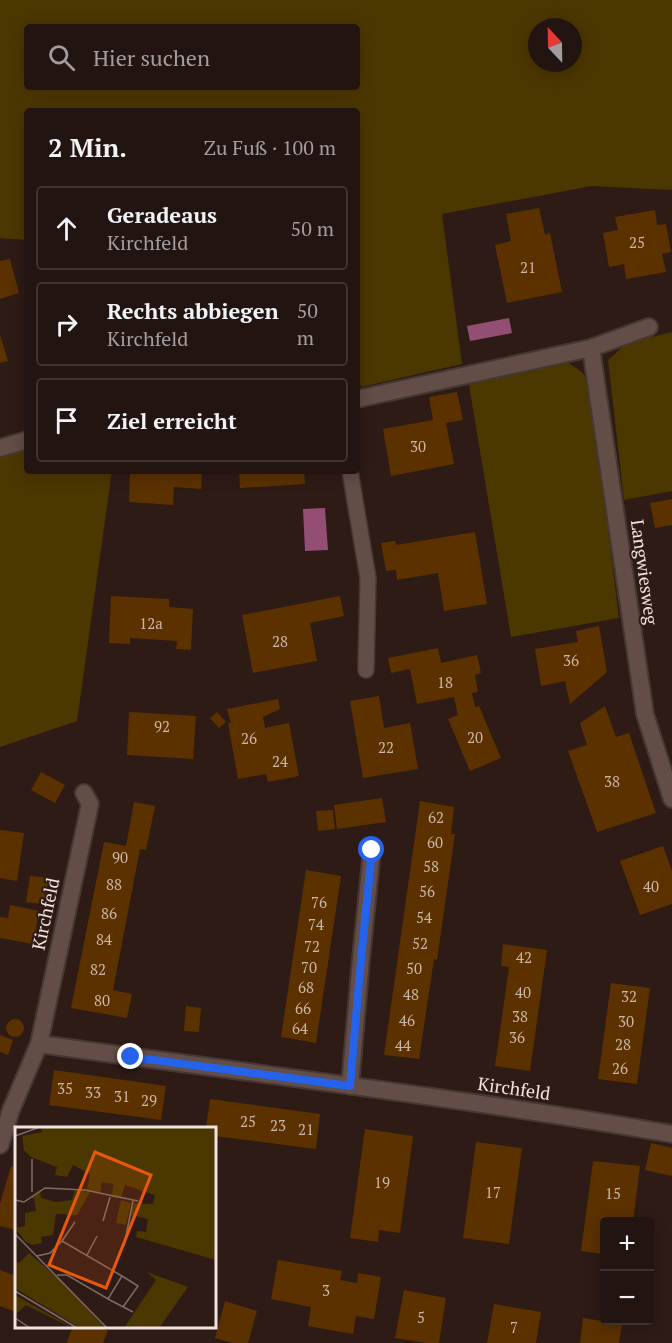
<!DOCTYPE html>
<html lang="de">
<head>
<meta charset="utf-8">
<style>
	:root { --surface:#221410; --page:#2a1d19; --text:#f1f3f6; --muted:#a29e9f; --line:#3f3330 }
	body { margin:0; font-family:"PT Serif",serif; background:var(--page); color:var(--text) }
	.controls { position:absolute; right:18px; bottom:18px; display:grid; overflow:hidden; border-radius:6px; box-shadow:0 3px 15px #0003 }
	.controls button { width:54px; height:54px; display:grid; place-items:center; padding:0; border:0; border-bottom:2px solid var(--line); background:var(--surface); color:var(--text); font:30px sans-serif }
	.compass { position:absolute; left:528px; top:18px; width:54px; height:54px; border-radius:50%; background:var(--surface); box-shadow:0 3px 15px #0003; rotate:338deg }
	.stop { position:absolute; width:18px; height:18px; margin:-14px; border:4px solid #2563eb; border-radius:50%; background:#fff }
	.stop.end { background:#2563eb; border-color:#fff; box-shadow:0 2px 6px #0008 }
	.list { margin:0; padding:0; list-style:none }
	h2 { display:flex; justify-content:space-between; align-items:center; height:78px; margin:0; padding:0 24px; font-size:26px }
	h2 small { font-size:20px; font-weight:400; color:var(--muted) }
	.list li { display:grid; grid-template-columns:39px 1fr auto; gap:18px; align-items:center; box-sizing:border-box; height:84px; margin:0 12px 12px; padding:0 12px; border:2px solid var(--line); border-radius:6px }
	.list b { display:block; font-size:22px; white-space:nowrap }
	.list p { margin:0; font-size:20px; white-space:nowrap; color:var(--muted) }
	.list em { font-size:20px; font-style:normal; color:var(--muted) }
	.icon { flex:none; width:33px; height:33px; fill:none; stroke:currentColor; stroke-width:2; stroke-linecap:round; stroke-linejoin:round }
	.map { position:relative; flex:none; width:672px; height:1343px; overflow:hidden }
	.search { position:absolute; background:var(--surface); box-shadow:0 3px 15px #0003; left:24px; top:24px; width:336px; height:66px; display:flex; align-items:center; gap:15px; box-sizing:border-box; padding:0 21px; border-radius:6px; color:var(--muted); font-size:22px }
	.panel { position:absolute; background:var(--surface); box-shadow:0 3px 15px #0003; left:24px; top:108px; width:336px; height:366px; border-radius:6px }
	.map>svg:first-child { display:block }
	.green { fill:#4b3700; fill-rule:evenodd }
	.water { fill:#934e73 }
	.building { fill:#5b3100 }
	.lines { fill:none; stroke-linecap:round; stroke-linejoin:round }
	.service-casing { stroke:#453733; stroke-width:18 }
	.minor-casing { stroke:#453733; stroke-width:20 }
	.service { stroke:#634d47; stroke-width:15 }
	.minor { stroke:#634d47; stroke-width:16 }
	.route { stroke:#2563eb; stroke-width:8 }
	.labels { text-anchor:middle; stroke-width:4.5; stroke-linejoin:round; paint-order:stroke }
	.number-label { font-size:15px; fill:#ccb6a7 }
	.street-label { font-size:18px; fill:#f1e3df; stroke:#2e1b16 }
	.inset-road { fill:none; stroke:#7c6b66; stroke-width:1.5 }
	.view { fill:#e8590c; fill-opacity:0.15; stroke:#e8590c; stroke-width:3 }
	.inset-edge { fill:none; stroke:#f1e3df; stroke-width:3 }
</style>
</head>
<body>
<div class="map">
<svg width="672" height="1343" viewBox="0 0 672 1343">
	<rect width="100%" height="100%" fill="#2e1b16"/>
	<path class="green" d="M 0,0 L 672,0 L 672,190 L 592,186 L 442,214 L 462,364 L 361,387 L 357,374 L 357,111 L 27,111 L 27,240 L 0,238 ZM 27,27 L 357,27 L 357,87 L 27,87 ZM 537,27 L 573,27 L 573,63 L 537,63 Z
		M 672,332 L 672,491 L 624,500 L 608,360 L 627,343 Z
		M 566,361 L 583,373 L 591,390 L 619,618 L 511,637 L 468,379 Z
		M 27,449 L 27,471 L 112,471 L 77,721 L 0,747 L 0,457 Z"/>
	<path class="water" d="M 509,318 L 512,333 L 470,341 L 467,326 Z
		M 325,508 L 328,550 L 305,551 L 303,509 Z"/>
	<path class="building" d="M 539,208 L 545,235 L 550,233 L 562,292 L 507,303 L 495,245 L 511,241 L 506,214 Z
		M 655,210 L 657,225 L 666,224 L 671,252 L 662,254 L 666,272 L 626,279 L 624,264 L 609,267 L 603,233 L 618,230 L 615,217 Z
		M 10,259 L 19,293 L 0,299 L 0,261 Z
		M 0,335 L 8,361 L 0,363 Z
		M 457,392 L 463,420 L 446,423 L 454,464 L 391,476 L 383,429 L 433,420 L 429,397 Z
		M 130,471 L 202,471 L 201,489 L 174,487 L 173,505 L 129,502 Z
		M 239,471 L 304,471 L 305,484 L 240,488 Z
		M 672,499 L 672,525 L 655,528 L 650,503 Z
		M 475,532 L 487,604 L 444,611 L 438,573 L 397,580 L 396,570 L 386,571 L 381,543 L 395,541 L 396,545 Z
		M 111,596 L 169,599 L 169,607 L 193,609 L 191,650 L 176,649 L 177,641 L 130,638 L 130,644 L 109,643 Z
		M 340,596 L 344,616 L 310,623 L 317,661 L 253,673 L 242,615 Z
		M 599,626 L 607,672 L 570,704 L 565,681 L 541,686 L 535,649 L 578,642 L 576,631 Z
		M 438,648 L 441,663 L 477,655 L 481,673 L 475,675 L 478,692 L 472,693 L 475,707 L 479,706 L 501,758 L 470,771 L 448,719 L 458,715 L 454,697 L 417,704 L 410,669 L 391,673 L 388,658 Z
		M 379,696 L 384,728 L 410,723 L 418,769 L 363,778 L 350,701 Z
		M 278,699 L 280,709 L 263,717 L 265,728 L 289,723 L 299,776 L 268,782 L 266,774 L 238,779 L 228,723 L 231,723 L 227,709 Z
		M 605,706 L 616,737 L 629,733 L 656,813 L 597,832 L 568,751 L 587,745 L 580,723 Z
		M 129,712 L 196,716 L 193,759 L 127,755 Z
		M 217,712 L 226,722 L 219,728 L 210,718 Z
		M 41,772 L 65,785 L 55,803 L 31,790 Z
		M 382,798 L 386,822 L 337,829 L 334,805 Z
		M 420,801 L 454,807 L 451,834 L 455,834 L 437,960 L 434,959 L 419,1059 L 384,1055 Z
		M 134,802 L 155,806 L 146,850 L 140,849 L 113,990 L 132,994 L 127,1018 L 71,1008 L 104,842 L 126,846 Z
		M 333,810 L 335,829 L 318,831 L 316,811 Z
		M 0,830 L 24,833 L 17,881 L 0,878 Z
		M 663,846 L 672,871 L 672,904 L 640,915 L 620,861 Z
		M 306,870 L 341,876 L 316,1043 L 281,1037 Z
		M 30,876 L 50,878 L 47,905 L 26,902 Z
		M 10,905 L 39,911 L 33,944 L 0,938 L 0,917 L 8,918 Z
		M 503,944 L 547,950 L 530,1071 L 495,1066 L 509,967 L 501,966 Z
		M 611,983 L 650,988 L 637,1084 L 598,1079 Z
		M 186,1006 L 201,1008 L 199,1032 L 184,1031 Z
		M6 1028a9 9 0 1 1 18 0a9 9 0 1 1-18 0Z
		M 0,1035 L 13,1040 L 8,1055 L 0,1052 Z
		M 54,1070 L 166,1086 L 161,1120 L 49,1105 Z
		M 210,1099 L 320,1114 L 316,1149 L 214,1136 L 214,1128 L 206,1128 Z
		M 365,1129 L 413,1136 L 400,1233 L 379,1230 L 378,1242 L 350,1238 Z
		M 476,1142 L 522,1148 L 509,1244 L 463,1238 Z
		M 651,1143 L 672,1148 L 672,1176 L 645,1170 Z
		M 593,1161 L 640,1166 L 633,1222 L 604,1222 L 604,1254 L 581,1251 Z
		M 11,1166 L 16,1168 L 16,1230 L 0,1226 L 0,1204 Z
		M 278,1260 L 342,1271 L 340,1280 L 357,1283 L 358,1273 L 381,1277 L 374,1319 L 356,1316 L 353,1334 L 308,1326 L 311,1307 L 271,1299 Z
		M 0,1270 L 16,1276 L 16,1312 L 0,1306 Z
		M 404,1290 L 446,1298 L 439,1343 L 426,1343 L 395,1338 Z
		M 225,1301 L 257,1311 L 248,1343 L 233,1343 L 215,1338 Z
		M 494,1304 L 541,1312 L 536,1343 L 487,1343 Z
		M 583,1318 L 622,1324 L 619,1343 L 580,1343 Z
		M 73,1326 L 97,1326 L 108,1331 L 103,1343 L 68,1343 L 67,1342 Z"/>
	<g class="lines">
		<defs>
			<path id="service" d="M 350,471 L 368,578 L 366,670"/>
			<path id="minor" d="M 591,348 L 645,714 L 672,799
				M 357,399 L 591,348 L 649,327
				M 0,448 L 27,440
				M 39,1044 L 90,804 L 84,793
				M 350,1086 L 361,959 L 372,850
				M 0,1145 L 11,1110 L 39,1044 C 250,1073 462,1098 672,1134"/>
		</defs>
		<use href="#service" class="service-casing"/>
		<use href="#minor" class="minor-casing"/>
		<use href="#service" class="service"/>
		<use href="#minor" class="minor"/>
	</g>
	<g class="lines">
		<path class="route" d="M 131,1057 L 350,1086 L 361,959 L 372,850"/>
	</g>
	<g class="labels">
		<g class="number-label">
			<text x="637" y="248">25</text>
			<text x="528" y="273">21</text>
			<text x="418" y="452">30</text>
			<text x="151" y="629">12a</text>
			<text x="280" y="647">28</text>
			<text x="571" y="666">36</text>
			<text x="445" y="688">18</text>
			<text x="162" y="732">92</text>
			<text x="475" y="743">20</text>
			<text x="249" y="744">26</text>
			<text x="386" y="753">22</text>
			<text x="280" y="767">24</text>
			<text x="612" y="787">38</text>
			<text x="436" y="823">62</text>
			<text x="435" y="848">60</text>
			<text x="120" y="863">90</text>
			<text x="431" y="872">58</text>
			<text x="114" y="890">88</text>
			<text x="651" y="892">40</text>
			<text x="427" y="897">56</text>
			<text x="319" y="908">76</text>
			<text x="109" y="919">86</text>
			<text x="424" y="923">54</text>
			<text x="316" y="930">74</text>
			<text x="104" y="945">84</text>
			<text x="420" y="949">52</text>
			<text x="312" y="952">72</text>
			<text x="524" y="963">42</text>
			<text x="309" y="973">70</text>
			<text x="414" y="974">50</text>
			<text x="98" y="975">82</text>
			<text x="306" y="993">68</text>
			<text x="523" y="998">40</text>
			<text x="411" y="1000">48</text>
			<text x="629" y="1002">32</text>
			<text x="102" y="1006">80</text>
			<text x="303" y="1014">66</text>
			<text x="520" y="1022">38</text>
			<text x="407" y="1026">46</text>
			<text x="626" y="1027">30</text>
			<text x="300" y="1034">64</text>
			<text x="517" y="1043">36</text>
			<text x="623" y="1050">28</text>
			<text x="403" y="1051">44</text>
			<text x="620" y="1074">26</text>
			<text x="65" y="1094">35</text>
			<text x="93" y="1098">33</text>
			<text x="122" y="1102">31</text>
			<text x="149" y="1106">29</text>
			<text x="248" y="1127">25</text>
			<text x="278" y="1131">23</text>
			<text x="306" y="1135">21</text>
			<text x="382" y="1188">19</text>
			<text x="493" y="1198">17</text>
			<text x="613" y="1199">15</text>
			<text x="326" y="1296">3</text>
			<text x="421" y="1323">5</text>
			<text x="514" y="1333">7</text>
		</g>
		<g class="street-label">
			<text transform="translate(644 572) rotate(82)" y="6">Langwiesweg</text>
			<text transform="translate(46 914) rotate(-78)" y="6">Kirchfeld</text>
			<text transform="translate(514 1089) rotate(8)" y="6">Kirchfeld</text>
		</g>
	</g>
	<g transform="translate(15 1127)">
		<rect width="201" height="201" fill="#2e1b16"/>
		<path d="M 26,0 L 201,0 L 201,133 L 121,110 L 122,104 L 131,105 L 133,92 L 115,88 L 119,76 L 138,77 L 140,68 L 110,58 L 106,71 L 97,70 L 98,57 L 87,55 L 85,67 L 72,63 L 75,47 L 58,38 L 52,50 L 40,48 L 42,40 L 16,30 L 9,23 L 7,9 L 27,5 ZM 25,63 L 26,71 L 41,75 L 57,73 L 60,63 L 75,65 L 62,88 L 41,87 L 38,108 L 26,110 L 27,116 L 17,118 L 10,114 L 0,101 L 10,99 L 10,86 L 21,84 L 19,72 L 15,70 ZM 106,73 L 116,76 L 111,98 L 101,96 ZM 14,126 L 48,156 L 90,201 L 65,201 L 0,161 L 0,134 L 4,136 ZM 132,145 L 173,160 L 144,201 L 109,201 L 141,153 ZM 0,168 L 46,194 L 57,201 L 11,178 L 1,187 Z" fill="#4b3700"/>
		<path class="inset-road" d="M 0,9 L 25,0M 17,32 L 17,65M 0,73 L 9,75 L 30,61 L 70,63 L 123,74M 88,94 L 95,70M 0,107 L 92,201M 47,114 L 60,95M 109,119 L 118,74M 72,128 L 82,109M 22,129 L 35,126 L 47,114 L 107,149 L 93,172 L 52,148 L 42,148M 107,149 L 123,159 L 108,180M 0,164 L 62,201M 93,172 L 118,185M 0,191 L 15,201"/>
		<path class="view" d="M 80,25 L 136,48 L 91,161 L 34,138 Z"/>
		<rect width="201" height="201" class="inset-edge"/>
	</g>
</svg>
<div class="controls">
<button>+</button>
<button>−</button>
</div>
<svg class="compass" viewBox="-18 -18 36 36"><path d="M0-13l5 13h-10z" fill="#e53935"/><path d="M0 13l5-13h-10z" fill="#a29e9f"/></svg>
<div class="stop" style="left:372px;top:850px"></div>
<div class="stop end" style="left:131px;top:1057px"></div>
<div class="search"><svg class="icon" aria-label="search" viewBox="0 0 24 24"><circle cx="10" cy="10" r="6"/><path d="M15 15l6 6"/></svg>Hier suchen</div>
<section class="panel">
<h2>2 Min.<small>Zu Fuß · 100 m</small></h2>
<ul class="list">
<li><svg class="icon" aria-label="ahead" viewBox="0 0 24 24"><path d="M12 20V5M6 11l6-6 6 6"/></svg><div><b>Geradeaus</b><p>Kirchfeld</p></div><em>50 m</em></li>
<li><svg class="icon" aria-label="right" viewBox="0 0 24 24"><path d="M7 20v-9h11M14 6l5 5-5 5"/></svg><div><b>Rechts abbiegen</b><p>Kirchfeld</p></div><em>50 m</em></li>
<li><svg class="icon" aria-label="arrive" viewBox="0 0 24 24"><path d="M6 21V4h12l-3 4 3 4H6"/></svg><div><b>Ziel erreicht</b></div></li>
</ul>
</section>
</div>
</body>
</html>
